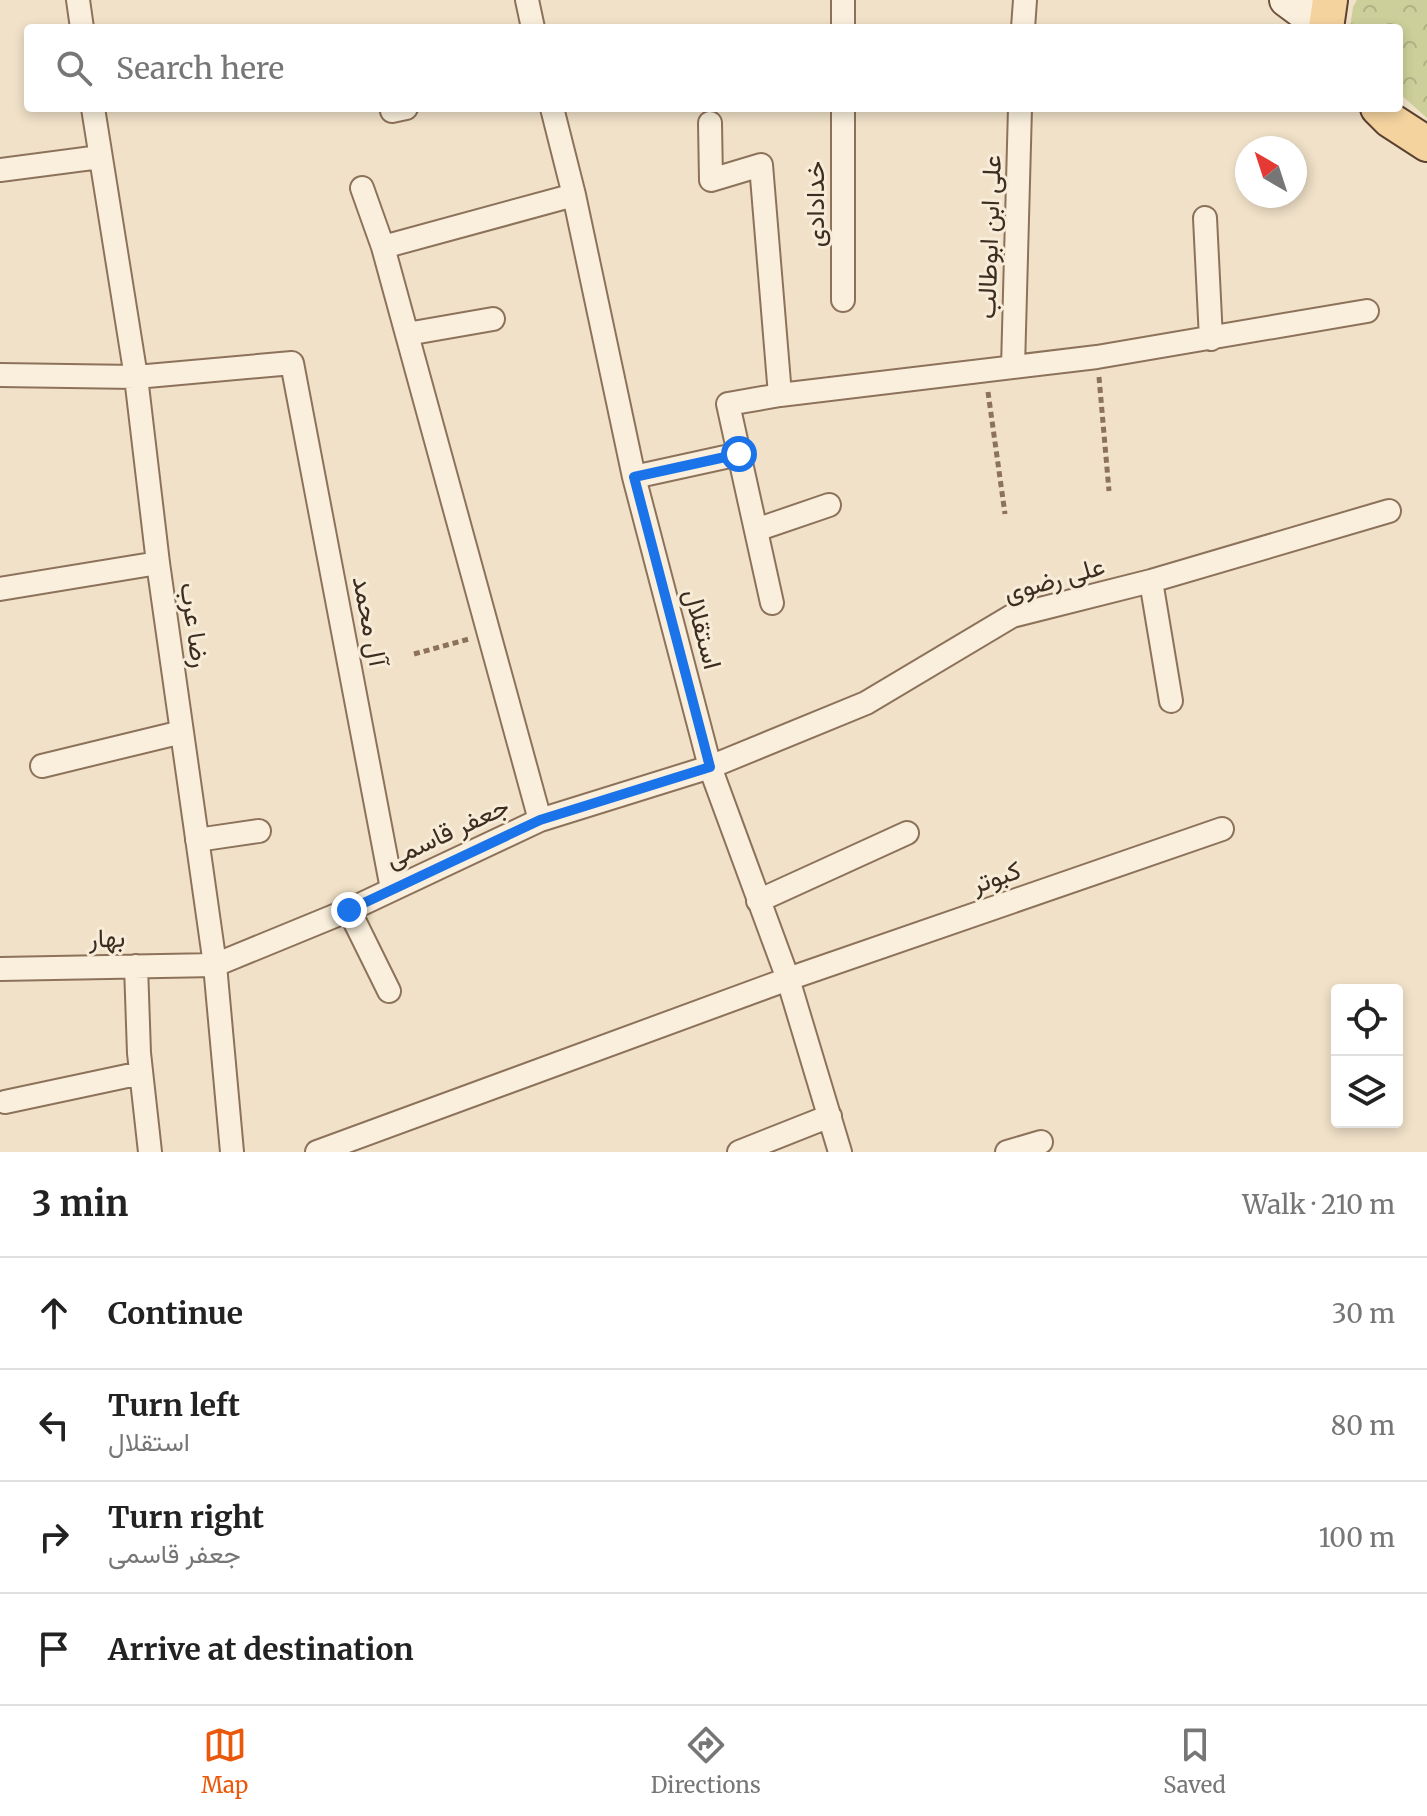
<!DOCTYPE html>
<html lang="en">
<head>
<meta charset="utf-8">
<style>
	:root { --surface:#fff; --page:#f6f6f6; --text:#222; --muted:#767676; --line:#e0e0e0; --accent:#ea580c }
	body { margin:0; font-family:Merriweather,Vazirmatn,serif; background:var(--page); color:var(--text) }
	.controls { position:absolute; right:24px; bottom:24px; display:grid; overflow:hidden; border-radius:8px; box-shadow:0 4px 12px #0003 }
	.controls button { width:72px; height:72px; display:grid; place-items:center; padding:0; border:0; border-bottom:2px solid var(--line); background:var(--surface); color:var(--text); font:40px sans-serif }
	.compass { position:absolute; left:1235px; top:136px; width:72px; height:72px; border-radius:50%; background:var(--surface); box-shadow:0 4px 12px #0003; rotate:321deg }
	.stop { position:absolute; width:24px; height:24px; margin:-18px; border:6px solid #1a73e8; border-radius:50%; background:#fff }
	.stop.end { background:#1a73e8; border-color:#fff; box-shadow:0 2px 8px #0008 }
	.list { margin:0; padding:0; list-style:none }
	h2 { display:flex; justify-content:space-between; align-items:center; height:104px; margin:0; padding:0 32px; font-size:34px }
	h2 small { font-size:26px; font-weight:400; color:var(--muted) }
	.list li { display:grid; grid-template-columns:52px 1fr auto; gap:24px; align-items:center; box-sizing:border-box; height:112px; padding:0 32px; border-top:2px solid var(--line) }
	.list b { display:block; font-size:30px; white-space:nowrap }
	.list p { margin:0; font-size:26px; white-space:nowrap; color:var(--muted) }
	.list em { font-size:26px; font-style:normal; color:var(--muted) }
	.icon { flex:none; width:44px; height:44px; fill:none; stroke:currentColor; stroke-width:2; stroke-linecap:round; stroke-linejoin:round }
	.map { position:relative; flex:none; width:1427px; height:1152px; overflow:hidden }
	.search { position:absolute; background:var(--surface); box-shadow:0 4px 12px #0003; left:24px; right:24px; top:24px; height:88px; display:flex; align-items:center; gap:20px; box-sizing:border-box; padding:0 28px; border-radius:8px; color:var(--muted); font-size:30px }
	.sheet { height:552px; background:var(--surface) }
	nav { display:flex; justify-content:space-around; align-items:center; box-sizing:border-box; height:112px; border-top:2px solid var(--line); background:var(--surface); font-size:22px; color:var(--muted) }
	nav a { display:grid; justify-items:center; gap:4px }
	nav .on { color:var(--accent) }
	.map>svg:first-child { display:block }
	.forest { fill:url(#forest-crowns) }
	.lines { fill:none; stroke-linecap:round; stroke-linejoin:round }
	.street-casing { stroke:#8d725b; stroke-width:26 }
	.secondary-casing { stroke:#6f533e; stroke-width:36 }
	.primary-casing { stroke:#5b4130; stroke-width:38 }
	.path { stroke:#8d725b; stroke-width:5; stroke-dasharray:6 4; stroke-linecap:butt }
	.street { stroke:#faefdc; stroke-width:22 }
	.secondary { stroke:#faefdc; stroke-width:32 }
	.primary { stroke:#f4d39f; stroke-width:34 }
	.route { stroke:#1a73e8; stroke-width:10 }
	.labels { text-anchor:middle; stroke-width:6; stroke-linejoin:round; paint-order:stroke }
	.street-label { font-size:26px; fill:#3d2c20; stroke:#f7ecd8 }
</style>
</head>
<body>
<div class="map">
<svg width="1427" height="1152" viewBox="0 0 1427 1152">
	<defs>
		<pattern id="forest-crowns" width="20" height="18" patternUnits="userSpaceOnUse" patternTransform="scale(2)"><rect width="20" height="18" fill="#cdcf9a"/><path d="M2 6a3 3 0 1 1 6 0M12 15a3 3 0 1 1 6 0" fill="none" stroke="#b1b284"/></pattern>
	</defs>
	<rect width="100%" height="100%" fill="#f0e1c8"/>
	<path class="forest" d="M 1357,0 L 1427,0 L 1427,118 L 1399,93 L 1399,28 L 1350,28 L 1353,7 Z"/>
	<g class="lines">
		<defs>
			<path id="street" d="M 78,0 L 82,28
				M 527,0 L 533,28
				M 843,0 L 843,28
				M 1023,28 L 1025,0
				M 93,108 L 136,377 L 158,563 L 215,965 L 232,1152
				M 552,108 L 574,195 L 634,477 L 710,767 L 788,979 L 840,1152
				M 843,108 L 843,300
				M 392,111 L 406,108
				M 710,123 L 711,180 L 761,165 L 780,395
				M 0,170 L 100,157
				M 362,188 L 383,247 L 540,820
				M 1205,218 L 1211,339
				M 383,247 L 574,195
				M 407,334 L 493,319
				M 1013,367 L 1020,108
				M 0,375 L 136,377 L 292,363 L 392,889
				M 634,477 L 739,454
				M 756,530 L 829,505
				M 1151,581 L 1171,701
				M 0,589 L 158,563
				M 772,603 L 728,404 L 780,395 L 1097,357 L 1367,311
				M 42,766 L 182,732
				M 197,840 L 259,831
				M 758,901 L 907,833
				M 349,910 L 389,991
				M 136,966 L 139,1053 L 150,1152
				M 0,969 L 215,965 L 349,910 L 540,820 L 710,767 L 866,703 L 1012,616 L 1151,581 L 1389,511
				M 5,1102 L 141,1073
				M 317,1152 L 788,979 L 1222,829
				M 739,1152 L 830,1116
				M 1007,1152 L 1041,1142"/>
			<path id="secondary" d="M 1286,0 L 1324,28"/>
			<path id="primary" d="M 1326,28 L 1330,0
				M 1378,108 L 1390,120 L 1427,144"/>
		</defs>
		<use href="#street" class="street-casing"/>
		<use href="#secondary" class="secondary-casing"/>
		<use href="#primary" class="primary-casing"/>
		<path class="path" d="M 1099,377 L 1109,491
			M 988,392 L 1005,514
			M 414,654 L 469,639"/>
		<use href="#street" class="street"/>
		<use href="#secondary" class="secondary"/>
		<use href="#primary" class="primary"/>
	</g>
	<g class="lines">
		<path class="route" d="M 349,910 L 540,820 L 710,767 L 634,477 L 739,454"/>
	</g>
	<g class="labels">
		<g class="street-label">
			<text transform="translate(815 204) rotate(-90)" y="9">خدادادی</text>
			<text transform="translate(989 237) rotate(-88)" y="9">علی ابن ابوطالب</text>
			<text transform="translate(1054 579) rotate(-16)" y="9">علی رضوی</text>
			<text transform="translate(370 621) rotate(79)" y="9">آل محمد</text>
			<text transform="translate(195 625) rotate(82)" y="9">رضا عرب</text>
			<text transform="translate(703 629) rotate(75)" y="9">استقلال</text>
			<text transform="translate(447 832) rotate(-25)" y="9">جعفر قاسمی</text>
			<text transform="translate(996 877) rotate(-19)" y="9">کبوتر</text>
			<text transform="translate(107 938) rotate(-1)" y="9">بهار</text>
		</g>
	</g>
</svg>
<div class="controls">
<button><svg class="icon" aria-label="locate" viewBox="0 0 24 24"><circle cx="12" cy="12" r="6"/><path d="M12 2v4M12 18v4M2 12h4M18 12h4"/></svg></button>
<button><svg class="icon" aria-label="layers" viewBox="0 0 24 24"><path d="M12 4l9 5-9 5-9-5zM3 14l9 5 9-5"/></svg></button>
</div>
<svg class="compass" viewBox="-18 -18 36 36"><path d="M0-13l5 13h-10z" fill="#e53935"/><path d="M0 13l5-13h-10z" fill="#767676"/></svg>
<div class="stop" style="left:739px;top:454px"></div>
<div class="stop end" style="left:349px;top:910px"></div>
<div class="search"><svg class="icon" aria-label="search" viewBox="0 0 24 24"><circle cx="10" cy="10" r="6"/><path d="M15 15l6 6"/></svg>Search here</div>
</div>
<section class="sheet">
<h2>3 min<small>Walk · 210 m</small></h2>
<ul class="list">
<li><svg class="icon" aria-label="ahead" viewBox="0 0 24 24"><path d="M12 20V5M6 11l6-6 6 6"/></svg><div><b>Continue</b></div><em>30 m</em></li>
<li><svg class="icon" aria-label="left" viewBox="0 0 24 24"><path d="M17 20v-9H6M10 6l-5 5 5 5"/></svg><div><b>Turn left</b><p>استقلال</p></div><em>80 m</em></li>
<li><svg class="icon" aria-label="right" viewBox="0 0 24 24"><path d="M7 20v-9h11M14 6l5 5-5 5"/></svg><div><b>Turn right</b><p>جعفر قاسمی</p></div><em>100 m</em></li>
<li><svg class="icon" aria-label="arrive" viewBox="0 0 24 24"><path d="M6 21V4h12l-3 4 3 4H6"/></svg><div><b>Arrive at destination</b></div></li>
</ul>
</section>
<nav>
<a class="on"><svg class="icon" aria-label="map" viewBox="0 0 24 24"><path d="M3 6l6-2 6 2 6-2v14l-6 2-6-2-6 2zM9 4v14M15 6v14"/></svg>Map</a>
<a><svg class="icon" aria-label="directions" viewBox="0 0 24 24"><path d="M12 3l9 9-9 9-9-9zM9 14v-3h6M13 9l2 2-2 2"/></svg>Directions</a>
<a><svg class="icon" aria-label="saved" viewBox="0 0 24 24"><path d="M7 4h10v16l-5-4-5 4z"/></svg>Saved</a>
</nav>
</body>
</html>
